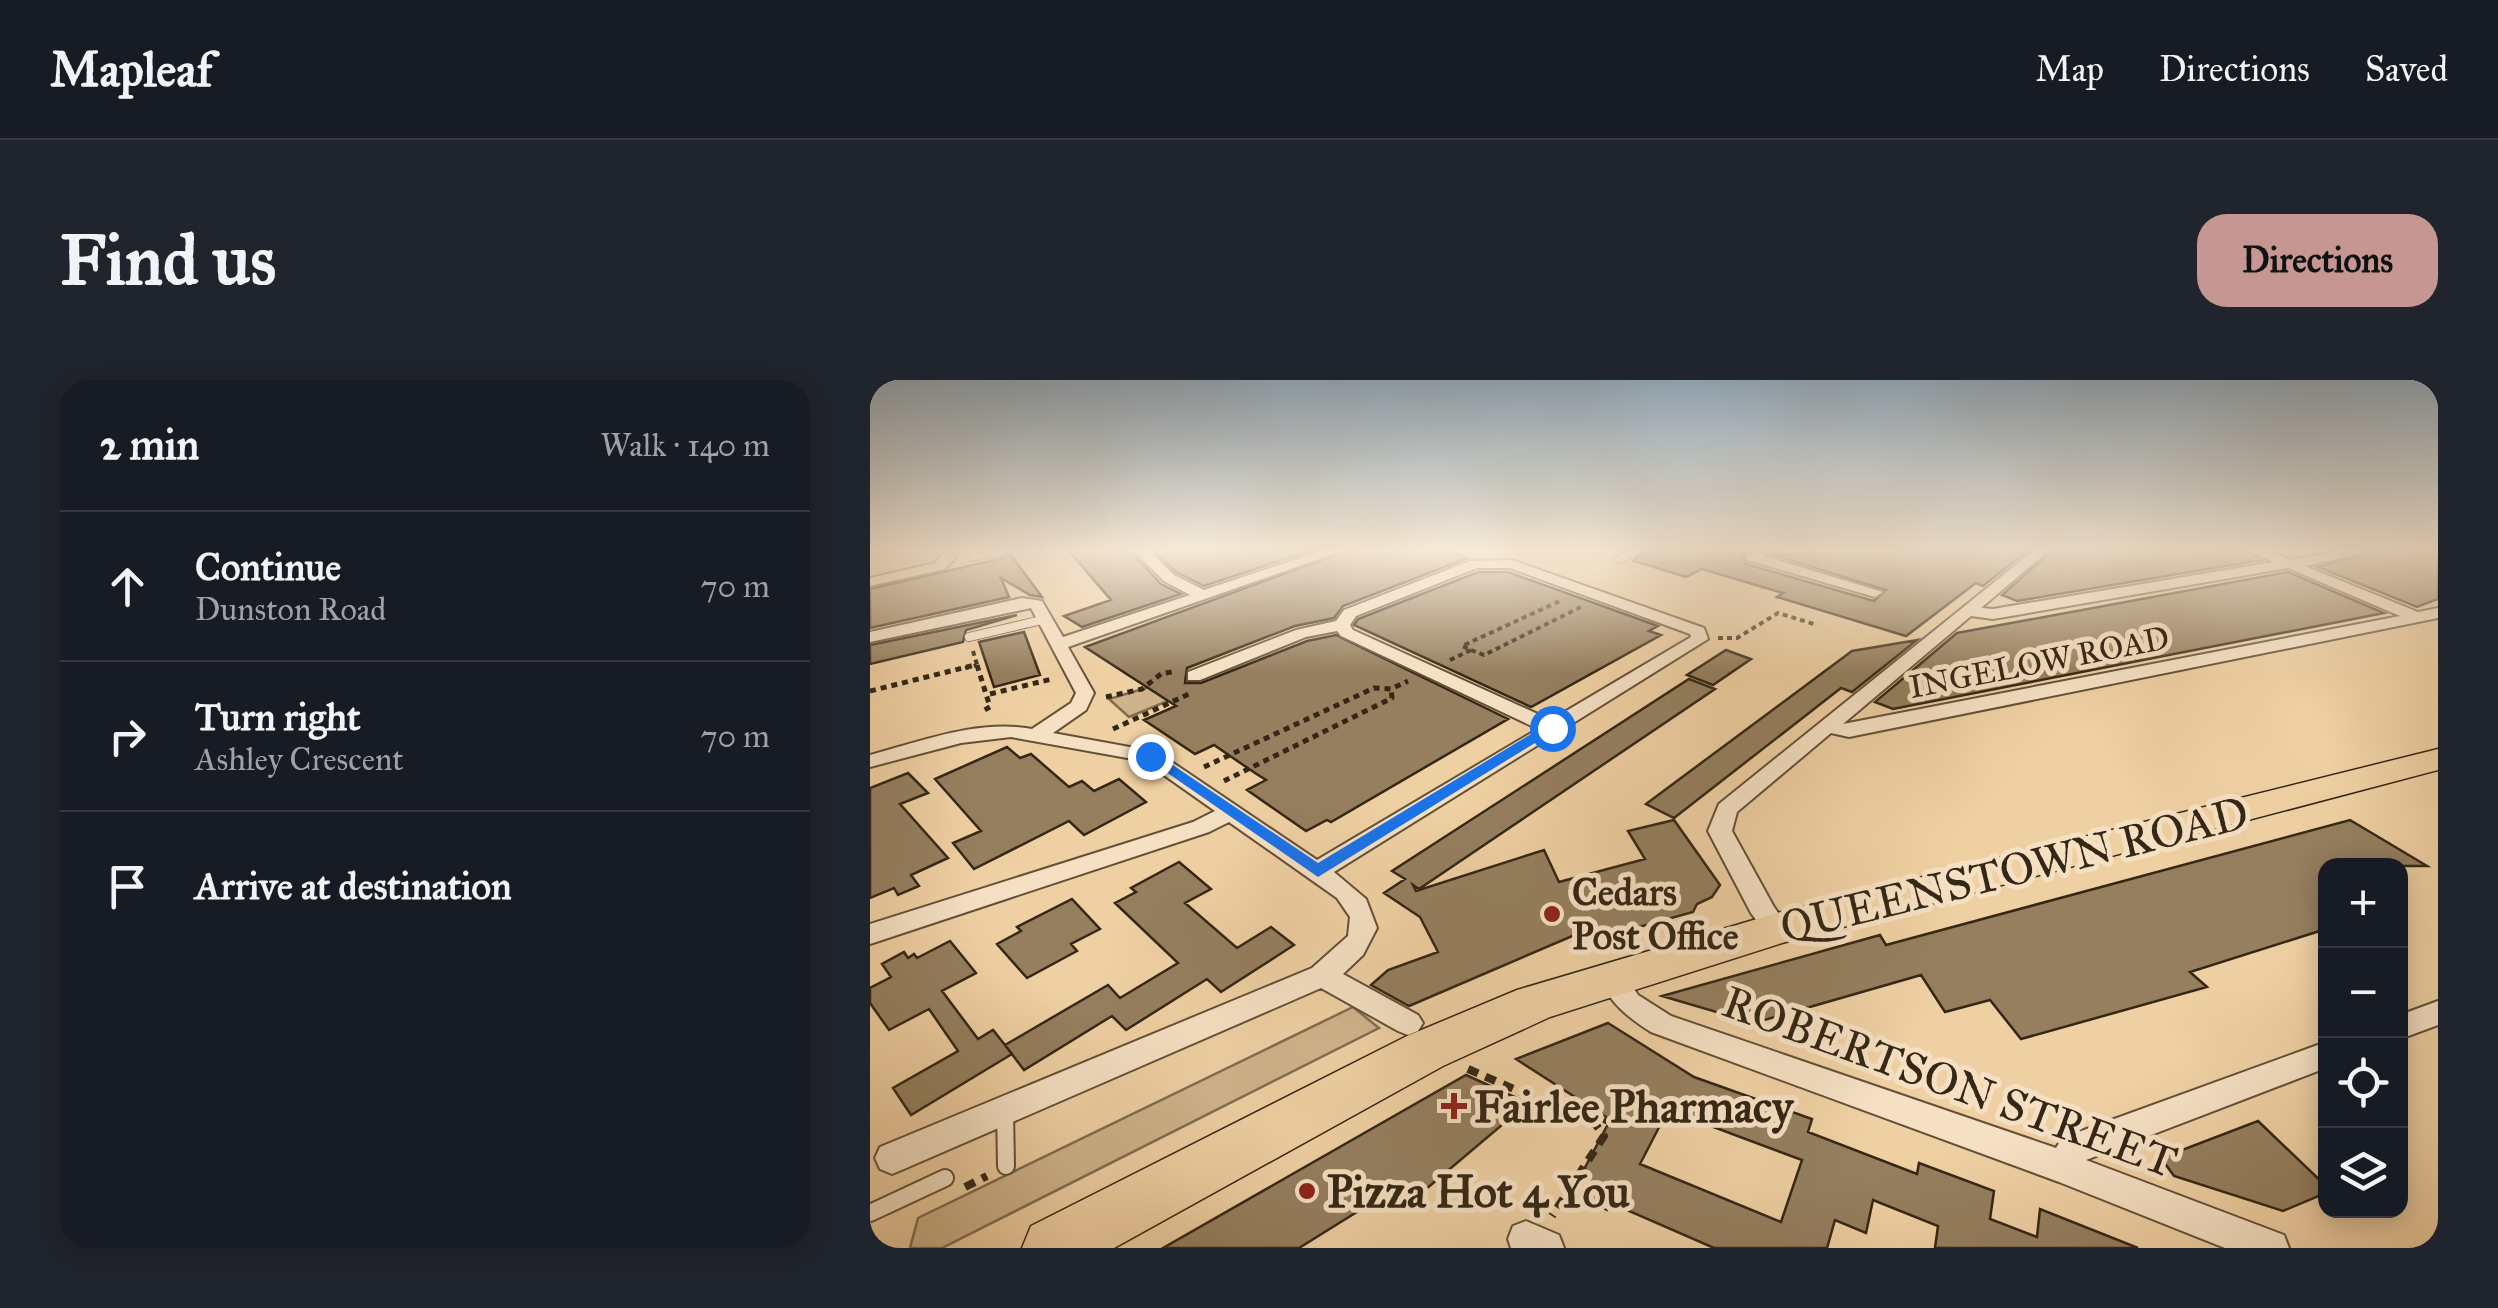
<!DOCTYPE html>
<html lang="en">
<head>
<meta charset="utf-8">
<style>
	:root { --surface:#171b24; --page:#20242c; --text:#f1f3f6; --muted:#9ea1a6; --line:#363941; --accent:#c59692 }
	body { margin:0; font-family:"IM FELL Great Primer",serif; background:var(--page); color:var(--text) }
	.controls { position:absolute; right:30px; bottom:30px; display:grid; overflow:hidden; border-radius:20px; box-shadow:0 5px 25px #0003 }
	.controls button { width:90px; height:90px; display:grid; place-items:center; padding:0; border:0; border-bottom:2px solid var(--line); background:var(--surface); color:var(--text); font:50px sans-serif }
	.stop { position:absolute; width:30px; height:30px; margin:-22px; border:8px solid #1a73e8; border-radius:50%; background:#fff }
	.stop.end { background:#1a73e8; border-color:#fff; box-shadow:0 2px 10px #0008 }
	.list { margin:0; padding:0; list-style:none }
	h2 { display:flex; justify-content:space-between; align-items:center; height:130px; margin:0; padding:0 40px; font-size:42px }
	h2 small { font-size:32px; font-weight:400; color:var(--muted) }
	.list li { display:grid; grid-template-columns:65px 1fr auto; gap:30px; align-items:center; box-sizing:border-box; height:150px; padding:0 40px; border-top:2px solid var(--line) }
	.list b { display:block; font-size:38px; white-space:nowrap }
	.list p { margin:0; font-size:32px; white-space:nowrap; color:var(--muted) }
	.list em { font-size:32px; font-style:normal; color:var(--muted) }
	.icon { flex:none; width:55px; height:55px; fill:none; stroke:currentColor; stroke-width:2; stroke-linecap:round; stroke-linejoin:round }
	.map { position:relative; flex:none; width:1568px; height:868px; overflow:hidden; border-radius:30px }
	header { display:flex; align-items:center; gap:60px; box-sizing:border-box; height:140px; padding:0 50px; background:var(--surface); border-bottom:2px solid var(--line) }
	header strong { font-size:48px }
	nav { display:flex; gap:55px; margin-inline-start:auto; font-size:35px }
	.intro { display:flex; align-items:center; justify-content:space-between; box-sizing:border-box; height:240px; padding:0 60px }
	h1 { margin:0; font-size:70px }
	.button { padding:25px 45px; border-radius:30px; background:var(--accent); color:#111; font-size:35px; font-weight:700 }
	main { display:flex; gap:60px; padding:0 60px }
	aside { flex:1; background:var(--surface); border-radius:30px; box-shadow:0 5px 25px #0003 }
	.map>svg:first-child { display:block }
	.green { fill:#cfb38b; stroke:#826d50; stroke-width:2.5 }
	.building { fill:#957f5f; stroke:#342715; stroke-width:2.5; fill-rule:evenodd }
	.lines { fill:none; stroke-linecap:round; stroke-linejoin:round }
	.lane-far1-casing { stroke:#635138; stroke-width:10 }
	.lane-casing { stroke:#635138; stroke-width:20 }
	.street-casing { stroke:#635138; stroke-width:4 }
	.primary-casing { stroke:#342715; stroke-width:3 }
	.path-far2 { stroke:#342715; stroke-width:4; stroke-dasharray:5 4; stroke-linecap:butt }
	.path-far1 { stroke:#342715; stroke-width:5; stroke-dasharray:6 5; stroke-linecap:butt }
	.path { stroke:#342715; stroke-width:8; stroke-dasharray:11 8; stroke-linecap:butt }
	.lane-far1 { stroke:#f5e0c3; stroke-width:8 }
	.lane { stroke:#f5e0c3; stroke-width:16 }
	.street { fill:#f5e0c3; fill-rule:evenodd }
	.primary { fill:#efd0a3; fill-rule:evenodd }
	.route { fill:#1a73e8 }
	.poi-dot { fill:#8f2418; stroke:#f5e0c3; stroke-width:4 }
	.labels { text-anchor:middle; stroke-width:10; stroke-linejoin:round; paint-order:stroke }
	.far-street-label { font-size:32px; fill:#342715; stroke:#f5e0c3 }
	.poi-label { font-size:38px; font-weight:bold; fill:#342715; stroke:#f5e0c3; text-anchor:start }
	.near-street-label { font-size:45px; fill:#342715; stroke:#f5e0c3 }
	.near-poi-label { font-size:45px; font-weight:bold; fill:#342715; stroke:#f5e0c3; text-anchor:start }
</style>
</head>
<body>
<header>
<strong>Mapleaf</strong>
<nav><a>Map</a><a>Directions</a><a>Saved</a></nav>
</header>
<div class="intro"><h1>Find us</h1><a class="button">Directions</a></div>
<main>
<aside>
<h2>2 min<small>Walk · 140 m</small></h2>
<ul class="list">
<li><svg class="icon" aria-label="ahead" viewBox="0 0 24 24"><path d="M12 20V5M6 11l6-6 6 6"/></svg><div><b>Continue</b><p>Dunston Road</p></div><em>70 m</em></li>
<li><svg class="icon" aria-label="right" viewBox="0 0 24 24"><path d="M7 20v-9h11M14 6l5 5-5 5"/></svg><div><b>Turn right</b><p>Ashley Crescent</p></div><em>70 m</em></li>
<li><svg class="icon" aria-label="arrive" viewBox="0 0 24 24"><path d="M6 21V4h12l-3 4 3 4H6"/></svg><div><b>Arrive at destination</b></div></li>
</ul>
</aside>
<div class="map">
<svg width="1568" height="868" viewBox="0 0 1568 868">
	<rect width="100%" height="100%" fill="#efd0a3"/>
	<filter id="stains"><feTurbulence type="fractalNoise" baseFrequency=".002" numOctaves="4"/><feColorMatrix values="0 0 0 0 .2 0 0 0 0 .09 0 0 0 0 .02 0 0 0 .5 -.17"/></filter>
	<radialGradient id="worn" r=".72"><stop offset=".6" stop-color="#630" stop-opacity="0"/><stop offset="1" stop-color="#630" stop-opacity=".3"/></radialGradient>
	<path class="green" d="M 302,291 L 329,308 L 259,337 L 239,319 L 279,307 Z
		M 483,627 L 509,648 L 72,868 L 40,868 L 48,838 Z"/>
	<path class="building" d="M 138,171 L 172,217 L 160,215 L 131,198 L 139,217 L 0,248 L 0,209 L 133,178 Z
		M 199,171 L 260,171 L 291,204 L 311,214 L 212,247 L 194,236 L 241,220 Z
		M 284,171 L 439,171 L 334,206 L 306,192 Z
		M 476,171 L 580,171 L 598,178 L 473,226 L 464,238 L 425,246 L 317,288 L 315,303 L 331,303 L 437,261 L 466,255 L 638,339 L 461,442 L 457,440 L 436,451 L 377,410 L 396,400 L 385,393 L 344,365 L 325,374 L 274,340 L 306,326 L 215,267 Z
		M 774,171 L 876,171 L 871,176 L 876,184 L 1004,221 L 1016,210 L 901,174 L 1157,171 L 1113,206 L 1106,203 L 1036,256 L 907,217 L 913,213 L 832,189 L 816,197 L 764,181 Z
		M 1182,171 L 1378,171 L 1391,180 L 1147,221 L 1132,215 Z
		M 1507,171 L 1568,171 L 1568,219 L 1547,227 L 1448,187 Z
		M 608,192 L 638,192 L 788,246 L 779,251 L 791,255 L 661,327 L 484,245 L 488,239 Z
		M 1418,192 L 1514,233 L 1023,329 L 1005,322 L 1087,253 Z
		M 147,235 L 96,250 L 93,262 L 0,284 L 0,265 Z
		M 154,252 L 170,295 L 124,307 L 109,262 Z
		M 1047,260 L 982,312 L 971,308 L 804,438 L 776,424 L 982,271 Z
		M 856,270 L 881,279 L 843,305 L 817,295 Z
		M 819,299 L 845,309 L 549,509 L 543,505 L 546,511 L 674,470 L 689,502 L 775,479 L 758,451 L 804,440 L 850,505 L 842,517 L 827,524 L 823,532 L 744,554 L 726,548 L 714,551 L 539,626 L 501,605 L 518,590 L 568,572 L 550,537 L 514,513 L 535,499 L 522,491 Z
		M 137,367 L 150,378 L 161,374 L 199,407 L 212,401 L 224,411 L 249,399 L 276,422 L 214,455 L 199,441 L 104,489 L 83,463 L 111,451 L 65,399 Z
		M 38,393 L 58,413 L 30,424 L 78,478 L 41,495 L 49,506 L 28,515 L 24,508 L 0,518 L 0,408 Z
		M 1480,440 L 1557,486 L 1456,486 L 1456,549 L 1320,592 L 1337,607 L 1151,659 L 1120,620 L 1075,632 L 1051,595 L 884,643 L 880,631 L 860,636 L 792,616 L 1010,555 L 1016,565 Z
		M 309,482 L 341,509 L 315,523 L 367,568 L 401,547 L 424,565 L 351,612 L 337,599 L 256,650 L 242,636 L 154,690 L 135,665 L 238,605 L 250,618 L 308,583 L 245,523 L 266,512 L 261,508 Z
		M 202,519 L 230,549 L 201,564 L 207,571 L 157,598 L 127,564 L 151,551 L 147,547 Z
		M 80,561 L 106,593 L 72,611 L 108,659 L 123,650 L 142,674 L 41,735 L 23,708 L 88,671 L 59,629 L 19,650 L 0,623 L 0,608 L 21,597 L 12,584 L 34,572 L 38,578 L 44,574 L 47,578 Z
		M 738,643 L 824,697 L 942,739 L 938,752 L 1047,794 L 1049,783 L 1124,811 L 1120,839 L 1167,857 L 1170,829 L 1268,868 L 1065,868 L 1068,846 L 1003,820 L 996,853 L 965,840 L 957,868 L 844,868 L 741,823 L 737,830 L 701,814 L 738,744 L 734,742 L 736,737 L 646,679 ZM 798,730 L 932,780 L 911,842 L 770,784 Z
		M 596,695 L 658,723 L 536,826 L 527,807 L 429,868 L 293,868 Z
		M 1388,741 L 1456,806 L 1456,813 L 1413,831 L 1304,796 L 1291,778 Z"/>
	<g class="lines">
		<defs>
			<path id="lane-far1" d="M 102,177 L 131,171
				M 750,179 L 767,171
				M 99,257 L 176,239"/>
			<path id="lane" d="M 135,731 L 136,786
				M 0,833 L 75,798"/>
			<path id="street" d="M 67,171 L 81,171 L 85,178 L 75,189 L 0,206 L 0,198 L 65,183 L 71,177 Z
				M 264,171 L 279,171 L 304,195 L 334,210 L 451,171 L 472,171 L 198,267 L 224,313 L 216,330 L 183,353 L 287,372 L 447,480 L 668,349 L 471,256 L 467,251 L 436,257 L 330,300 L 318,300 L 318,292 L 426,250 L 466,241 L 474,230 L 600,181 L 642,180 L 834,248 L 838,259 L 464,492 L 496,519 L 507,548 L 493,575 L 473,594 L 548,635 L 553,643 L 548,651 L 538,655 L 528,651 L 451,608 L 34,789 L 22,794 L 10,789 L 5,778 L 10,767 L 442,588 L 478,556 L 480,537 L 467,518 L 359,442 L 339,452 L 0,564 L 0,544 L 323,442 L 345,431 L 274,381 L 141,357 L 91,363 L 0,387 L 0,375 C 52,361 108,339 162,349 L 201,323 L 206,313 L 161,228 L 0,262 L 0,252 L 152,218 L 172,221 L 193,257 L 320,215 L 294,201 ZM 607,188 L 640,188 L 820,254 L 821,257 L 681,340 L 483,250 L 480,245 L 486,236 Z
				M 882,171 L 899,171 L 894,176 L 1013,212 L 1005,217 L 877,180 L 875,177 Z
				M 1163,171 L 1178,171 L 1111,228 L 1123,229 L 1403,182 L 1381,171 L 1400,171 L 1421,180 L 1471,171 L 1503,171 L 1435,186 L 1548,232 L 1568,228 L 1568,238 L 979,357 L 961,353 L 867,432 L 862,451 L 904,527 L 920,549 L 916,556 L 898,556 L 881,533 L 838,451 L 849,424 ZM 1418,188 L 1530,236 L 973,344 L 1101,236 L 1123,239 Z
				M 742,587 L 752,590 L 768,615 L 801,636 L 1186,768 L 1192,758 L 1456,662 L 1456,688 L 1216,780 L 1414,855 L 1419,868 L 1355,868 L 1189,802 L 781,652 C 756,636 742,624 728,598 L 732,590 Z
				M 1568,621 L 1568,645 L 1530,659 L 1530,635 Z
				M 656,841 L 689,855 L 694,868 L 641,868 L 638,859 L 643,846 Z"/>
			<path id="primary" d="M 1568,369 L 1568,390 L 912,563 L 680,637 L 573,686 L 244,868 L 152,868 L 161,846 L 537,656 L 647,610 L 907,533 Z"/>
		</defs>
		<use href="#lane-far1" class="lane-far1-casing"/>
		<use href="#lane" class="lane-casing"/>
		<use href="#street" class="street-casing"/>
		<use href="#primary" class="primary-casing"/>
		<path class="path-far2" d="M 848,258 L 867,258 L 908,233 L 944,244
			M 601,270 L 614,275 L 711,227
			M 103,271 L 108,288
			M 580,280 L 601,270 L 592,266 L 692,220
			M 95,288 L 107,285"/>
		<path class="path-far1" d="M 107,285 L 120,327 L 111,332
			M 0,311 L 105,285
			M 120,314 L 182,299
			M 236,317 L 272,309 L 291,294 L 306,291
			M 243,349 L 319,314
			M 334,387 L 504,308 L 521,309 L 538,301
			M 354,401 L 522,318 L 521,309"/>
		<path class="path" d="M 598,689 L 726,745 L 734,756 L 682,836
			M 95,807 L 117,796"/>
		<use href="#lane-far1" class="lane-far1"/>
		<use href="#lane" class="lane"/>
		<use href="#street" class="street"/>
		<use href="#primary" class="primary"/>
	</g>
	<linearGradient id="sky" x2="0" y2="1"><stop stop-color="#91a8b9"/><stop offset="0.58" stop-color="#f8ead6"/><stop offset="1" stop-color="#f8ead6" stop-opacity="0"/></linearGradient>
	<rect width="1568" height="293" fill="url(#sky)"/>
	<path class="route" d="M 676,345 L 689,348 L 448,497 L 273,376 L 285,373 L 448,483 Z"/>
	<g class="poi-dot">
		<circle cx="682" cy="534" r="10"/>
		<path d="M579 711h10v10h10v10h-10v10h-10v-10h-10v-10h10z"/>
		<circle cx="437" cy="811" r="10"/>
	</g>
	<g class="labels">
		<g class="far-street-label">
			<text transform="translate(1169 282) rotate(-11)" y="11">INGELOW ROAD</text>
		</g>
		<g class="poi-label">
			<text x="702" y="525">Cedars<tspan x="702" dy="44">Post Office</tspan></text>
		</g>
		<g class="near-street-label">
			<text transform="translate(1144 489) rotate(-14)" y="16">QUEENSTOWN ROAD</text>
			<text transform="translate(1080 701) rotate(20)" y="16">ROBERTSON STREET</text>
		</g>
		<g class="near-poi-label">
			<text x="604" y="742">Fairlee Pharmacy</text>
			<text x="457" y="827">Pizza Hot 4 You</text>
		</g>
	</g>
	<rect width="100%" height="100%" filter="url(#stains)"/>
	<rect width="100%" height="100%" fill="url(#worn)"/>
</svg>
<div class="controls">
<button>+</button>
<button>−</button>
<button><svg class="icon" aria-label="locate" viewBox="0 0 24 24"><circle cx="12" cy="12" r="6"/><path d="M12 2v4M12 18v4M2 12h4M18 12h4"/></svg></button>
<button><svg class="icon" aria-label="layers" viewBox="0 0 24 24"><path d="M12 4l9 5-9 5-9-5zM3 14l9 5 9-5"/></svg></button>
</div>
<div class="stop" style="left:682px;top:348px"></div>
<div class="stop end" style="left:280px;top:376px"></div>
</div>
</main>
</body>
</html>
